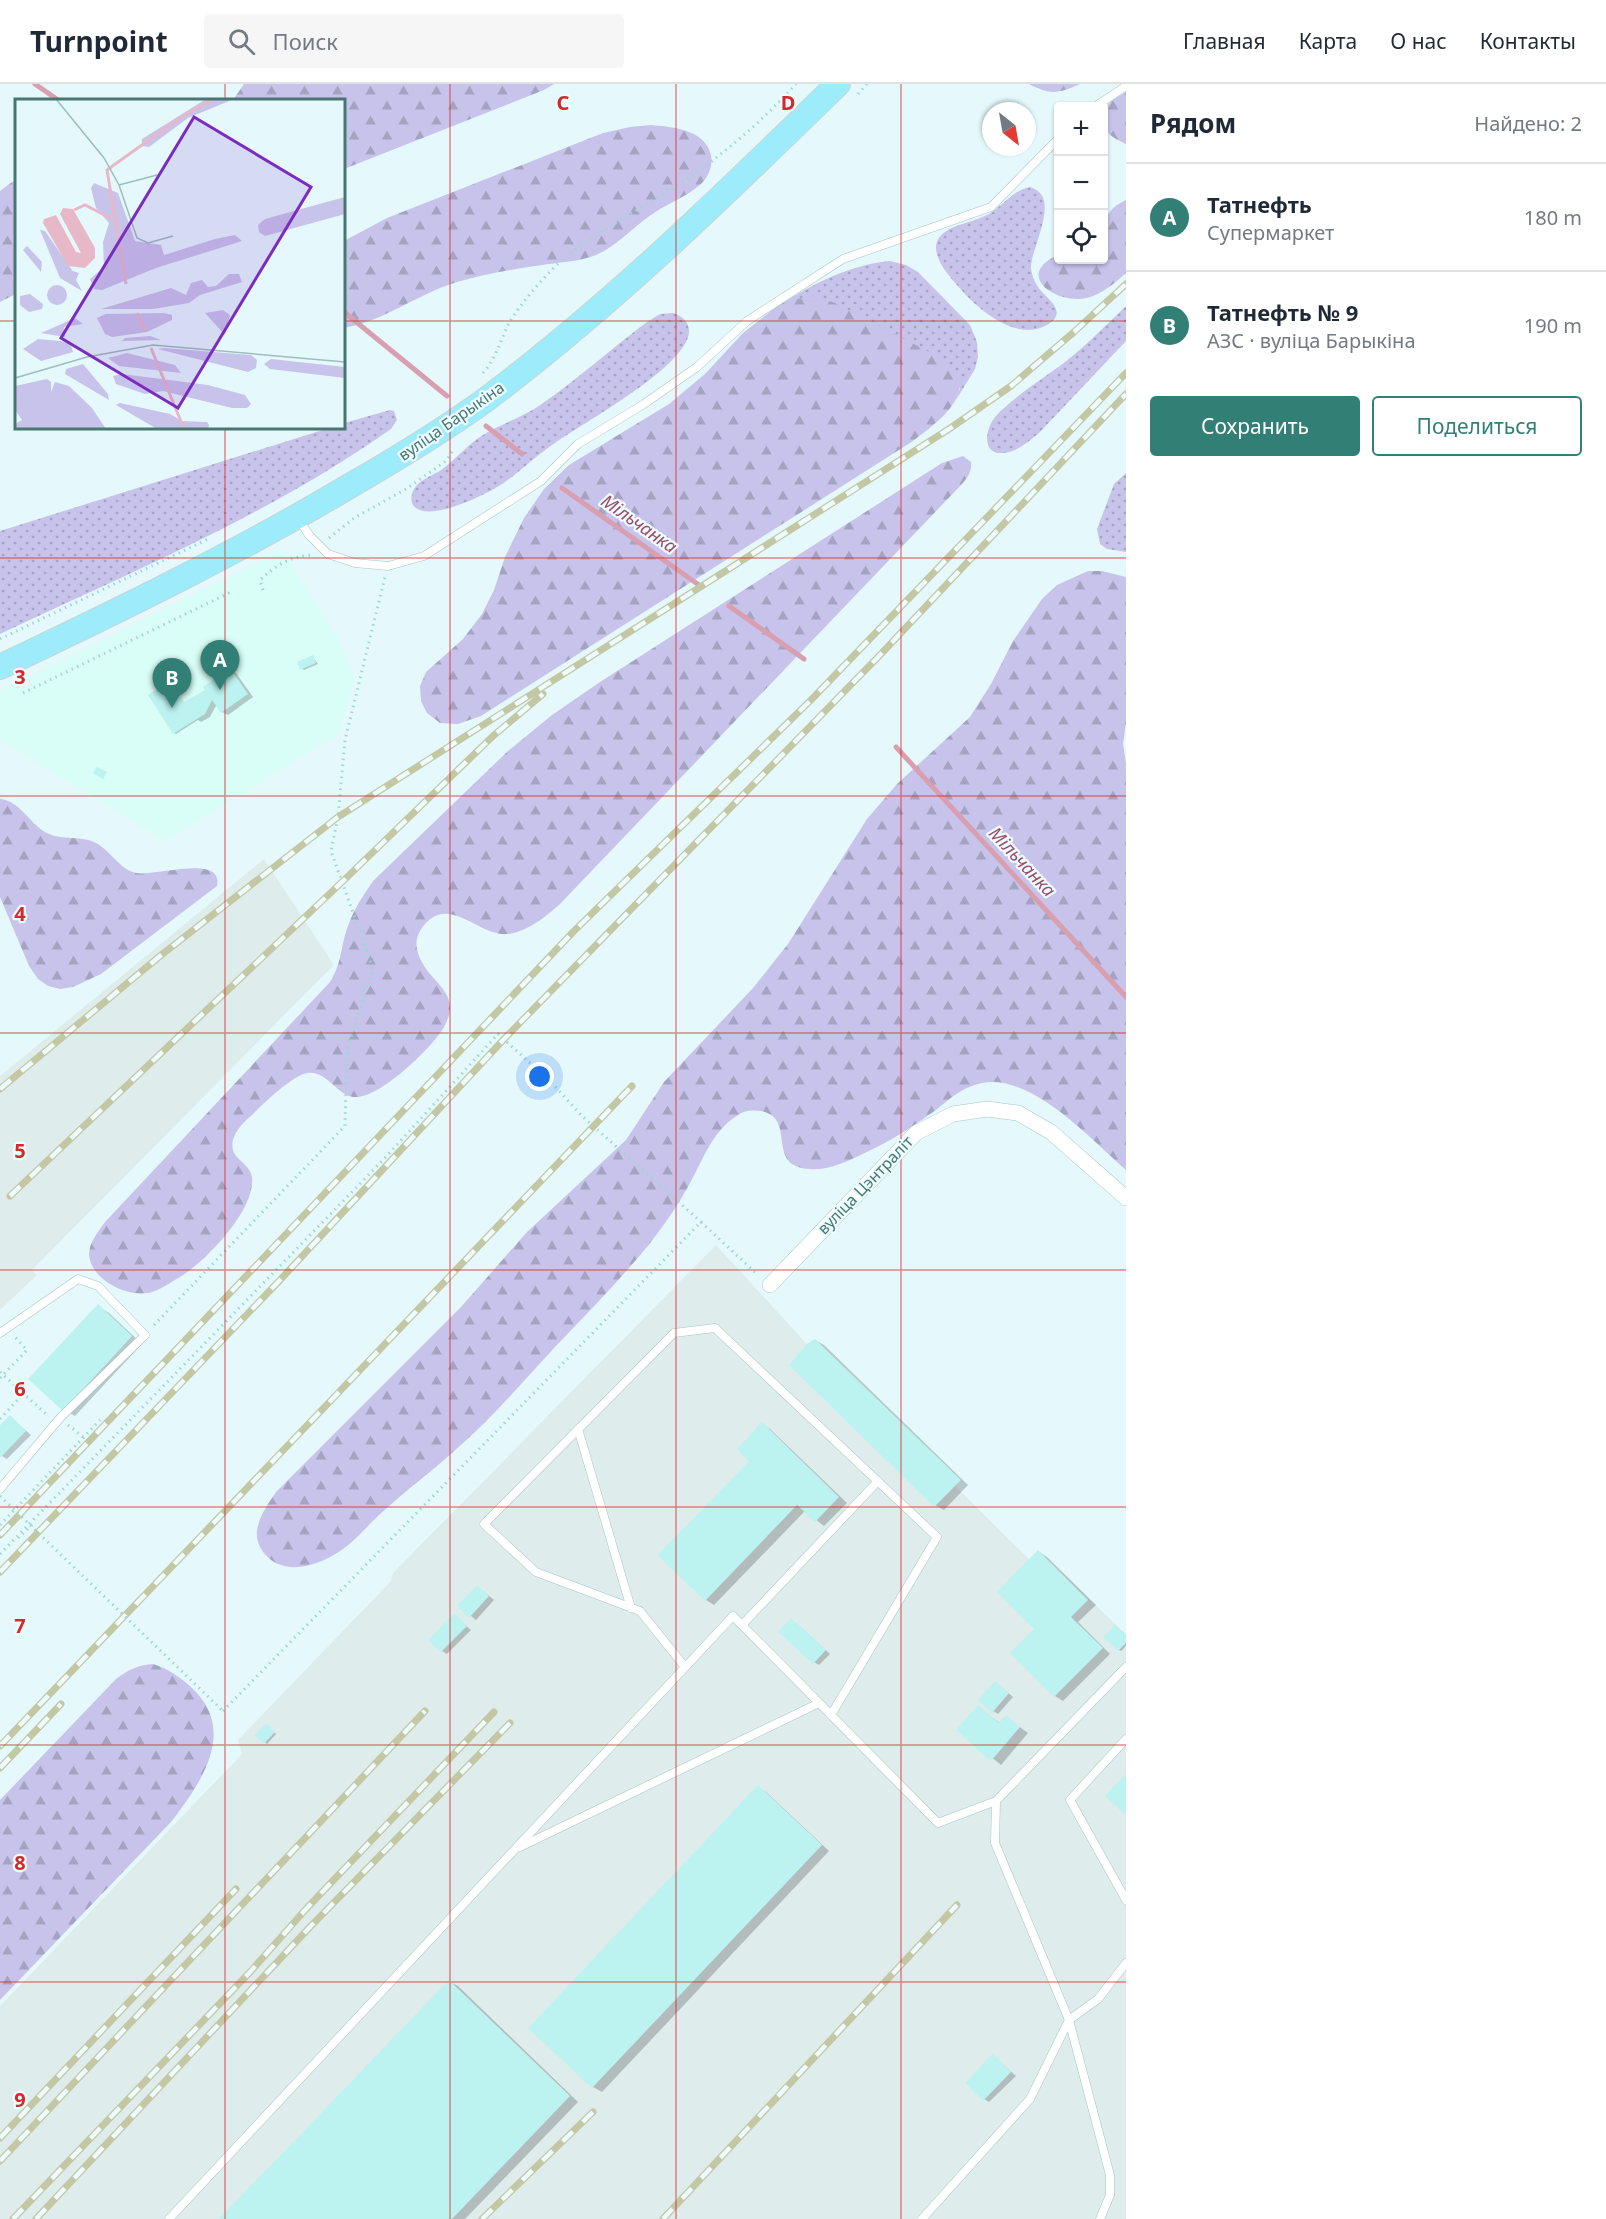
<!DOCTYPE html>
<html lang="ru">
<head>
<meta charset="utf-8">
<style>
	:root { --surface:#fff; --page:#f6f6f7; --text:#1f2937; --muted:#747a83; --line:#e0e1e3; --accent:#327f76 }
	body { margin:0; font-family:"Noto Sans",sans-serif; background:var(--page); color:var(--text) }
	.controls { position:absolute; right:18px; top:18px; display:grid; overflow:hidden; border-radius:6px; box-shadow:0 2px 4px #0004 }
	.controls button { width:54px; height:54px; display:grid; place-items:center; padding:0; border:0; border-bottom:2px solid var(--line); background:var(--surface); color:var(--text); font:30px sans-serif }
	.compass { position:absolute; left:982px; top:18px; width:54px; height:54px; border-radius:50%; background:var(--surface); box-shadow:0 2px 4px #0004; rotate:149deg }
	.you { position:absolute; left:540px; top:993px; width:21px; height:21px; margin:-15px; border:4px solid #fff; border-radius:50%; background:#1a73e8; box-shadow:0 0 0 9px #1a73e833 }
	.badge { display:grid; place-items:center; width:39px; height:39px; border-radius:50%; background:var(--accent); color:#fff; font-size:20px; font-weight:700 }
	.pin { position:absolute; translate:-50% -50px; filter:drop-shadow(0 2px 3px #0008) }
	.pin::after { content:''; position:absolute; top:32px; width:21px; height:18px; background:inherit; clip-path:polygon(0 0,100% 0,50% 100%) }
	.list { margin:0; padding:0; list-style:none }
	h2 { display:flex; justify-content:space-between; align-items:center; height:78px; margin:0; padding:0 24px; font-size:26px }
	h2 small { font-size:20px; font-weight:400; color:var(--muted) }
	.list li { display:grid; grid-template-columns:39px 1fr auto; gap:18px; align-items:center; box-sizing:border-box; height:108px; padding:0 24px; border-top:2px solid var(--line) }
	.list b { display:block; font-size:22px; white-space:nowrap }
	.list p { margin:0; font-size:20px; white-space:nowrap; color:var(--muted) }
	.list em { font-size:20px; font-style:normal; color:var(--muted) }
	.actions { display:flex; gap:12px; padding:18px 24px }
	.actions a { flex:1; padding:14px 0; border:2px solid var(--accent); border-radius:6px; text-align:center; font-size:21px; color:var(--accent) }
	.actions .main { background:var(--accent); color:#fff }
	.icon { flex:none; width:33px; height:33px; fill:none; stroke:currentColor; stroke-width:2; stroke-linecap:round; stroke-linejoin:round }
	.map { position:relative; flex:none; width:1126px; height:2135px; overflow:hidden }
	header { display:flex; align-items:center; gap:36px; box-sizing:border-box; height:84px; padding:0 30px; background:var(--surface); border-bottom:2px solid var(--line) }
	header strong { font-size:28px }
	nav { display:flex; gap:33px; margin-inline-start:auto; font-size:21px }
	.search { width:420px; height:54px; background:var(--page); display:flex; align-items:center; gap:15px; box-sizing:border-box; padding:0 21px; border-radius:6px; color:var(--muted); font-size:22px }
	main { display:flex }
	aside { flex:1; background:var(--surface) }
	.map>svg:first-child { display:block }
	.commercial { fill:#d9fdf7 }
	.industrial { fill:#dfecec }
	.grass { fill:url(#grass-dots) }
	.forest { fill:url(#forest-firs) }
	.shadow { fill:#0003 }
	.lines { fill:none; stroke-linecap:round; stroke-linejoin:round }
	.stream { stroke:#d89fb1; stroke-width:5 }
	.building { fill:#bcf2ef }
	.service-casing { stroke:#a3c7c5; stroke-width:9 }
	.minor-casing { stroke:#a3c7c5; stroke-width:16 }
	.primary-casing { stroke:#c9d6d4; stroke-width:26 }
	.path { stroke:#9fd7d3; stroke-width:3; stroke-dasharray:1.5 4.5; stroke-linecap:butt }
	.service { stroke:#fff; stroke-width:8 }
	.minor { stroke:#fff; stroke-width:15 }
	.primary { stroke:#9decfc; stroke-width:24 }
	.rail-casing { stroke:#c4c7a3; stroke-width:7 }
	.rail { stroke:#ecfcff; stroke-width:4.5; stroke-dasharray:14; stroke-linecap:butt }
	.path-bridge { stroke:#9fd7d3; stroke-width:3; stroke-dasharray:1.5 4.5; stroke-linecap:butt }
	.grid { fill:none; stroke:#d62828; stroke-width:1.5; stroke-opacity:0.55 }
	.labels { text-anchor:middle; stroke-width:4.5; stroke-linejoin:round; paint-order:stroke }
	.street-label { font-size:16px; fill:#4a7671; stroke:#ecfcff }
	.water-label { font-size:18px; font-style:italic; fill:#9f4c64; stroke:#ecfcff }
	.inset-river { fill:none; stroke:#e7b9c8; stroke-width:3 }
	.inset-road { fill:none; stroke:#9ebdbd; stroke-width:1.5 }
	.view { fill:#7b2cbf; fill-opacity:0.15; stroke:#7b2cbf; stroke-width:3 }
	.inset-edge { fill:none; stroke:#4a7671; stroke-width:3 }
	.grid-label { font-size:20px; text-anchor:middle; font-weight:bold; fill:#d62828; stroke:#ecfcff; stroke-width:4.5; stroke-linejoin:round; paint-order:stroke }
</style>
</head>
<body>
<header>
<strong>Turnpoint</strong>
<div class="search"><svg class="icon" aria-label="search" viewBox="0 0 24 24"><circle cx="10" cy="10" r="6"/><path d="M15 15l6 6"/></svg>Поиск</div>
<nav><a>Главная</a><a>Карта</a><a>О нас</a><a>Контакты</a></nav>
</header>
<main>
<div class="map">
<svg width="1126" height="2135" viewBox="0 0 1126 2135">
	<defs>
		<pattern id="grass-dots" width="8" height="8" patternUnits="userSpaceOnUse" patternTransform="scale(1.5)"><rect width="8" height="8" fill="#c8c3ea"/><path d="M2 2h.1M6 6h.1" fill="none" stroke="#a4a3c2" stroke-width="1.8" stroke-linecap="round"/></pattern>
		<pattern id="forest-firs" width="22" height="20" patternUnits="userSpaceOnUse" patternTransform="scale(1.5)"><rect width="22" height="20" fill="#c8c3ea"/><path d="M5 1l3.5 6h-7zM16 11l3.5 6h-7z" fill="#a4a3c2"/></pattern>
	</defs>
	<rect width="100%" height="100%" fill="#e5f9fd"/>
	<path class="commercial" d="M 283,466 L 340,558 L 355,593 L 339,650 L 165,757 L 0,656 L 0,607 Z"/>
	<path class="industrial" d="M 264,775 L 334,881 L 32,1186 L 37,1191 L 0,1226 L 0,992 Z
		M 716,1161 L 807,1260 L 815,1255 L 961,1396 L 955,1402 L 1029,1475 L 1038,1466 L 1126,1550 L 1126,2135 L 0,2135 L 0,1922 L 242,1670 L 238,1656 L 391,1497 L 393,1489 Z"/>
	<path class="grass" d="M 1030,103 C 1062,112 1032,162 1031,182 C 1031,189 1034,197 1038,203 C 1045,214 1068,226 1050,239 C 1022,259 985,231 966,211 C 949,192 915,159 954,143 C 966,138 978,136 989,130 C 1003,122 1013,106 1030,103 Z
		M 890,177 L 906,181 L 918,188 L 970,241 L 977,258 L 978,273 L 975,285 L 956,316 L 960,304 L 771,227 C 806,203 847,181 890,177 Z
		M 1126,222 L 1126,257 L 1039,349 C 1028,358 1017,368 1003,369 C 981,371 985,344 996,332 C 1013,313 1044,294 1065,278 C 1087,261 1106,241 1126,222 Z
		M 673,229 C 685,233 693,242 687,256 C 671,291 588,336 555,359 C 537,371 522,386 505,398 C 490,409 426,441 413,421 C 409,414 413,405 418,400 C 425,393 437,390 445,383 C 458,373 468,360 483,351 C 502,339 524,333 543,319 C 579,294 612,264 647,238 L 660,230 Z
		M 390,326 L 394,327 L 397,336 L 391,345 C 271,430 133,487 0,550 L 0,447 L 329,344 L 344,344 L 344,339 Z
		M 1126,389 L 1126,468 L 1107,465 L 1100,460 L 1097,445 L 1114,400 Z"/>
	<path class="forest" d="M 244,0 L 554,0 L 544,6 L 344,85 L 344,16 L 233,16 Z
		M 1029,0 L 1080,0 C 1058,10 1050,11 1029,0 Z
		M 1126,8 L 1126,60 C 1106,51 1104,47 1104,26 L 1111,17 Z
		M 651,41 C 672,43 705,45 711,71 C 713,82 709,92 701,100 C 687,113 666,120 651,131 C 632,144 617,162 596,171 C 579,178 560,178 542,181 C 514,185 485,190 457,198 C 417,210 387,236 344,244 L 344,157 L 387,134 L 603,49 L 630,43 Z
		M 16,95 L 16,210 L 0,218 L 0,107 Z
		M 1126,116 L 1126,189 C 1115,199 1102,210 1087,214 C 1056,221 1013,191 1058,171 L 1058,176 L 1104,176 C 1104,150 1098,128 1126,116 Z
		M 813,212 L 835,219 L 933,270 C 941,276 952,282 957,291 C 970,317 930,344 913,357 L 481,632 L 458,640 L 440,639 L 427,629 L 421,617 L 420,602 L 426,588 L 463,555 L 482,530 L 494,506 L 505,473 L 524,434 L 544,405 L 569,381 L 669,320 L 705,290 L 743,249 L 771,227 L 792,216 Z
		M 963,372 L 971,378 C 972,387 968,393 962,400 L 559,821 C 545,833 527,848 508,850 C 479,853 451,811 425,840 C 419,847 415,855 417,865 C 424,899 465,905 444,943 C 433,963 378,1016 354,1013 C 336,1011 327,986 307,989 C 292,992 264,1019 253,1030 C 241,1040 225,1057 236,1072 C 242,1079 250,1083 252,1093 C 256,1126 205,1178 180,1193 C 171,1198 162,1205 152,1208 C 129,1215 90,1196 89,1170 C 89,1159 98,1148 105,1138 L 330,898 C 343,877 340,863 348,842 C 354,825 363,811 374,796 L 508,667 L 552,631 L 600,598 L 942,379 Z
		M 1088,487 L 1102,487 L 1126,493 L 1126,639 L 1123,660 L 1126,679 L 1126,1086 C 1090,1055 1024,980 972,1002 C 958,1007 947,1017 936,1026 C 916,1040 896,1054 873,1065 C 854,1074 831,1087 810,1085 C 764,1083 798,1034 761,1027 C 752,1026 745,1026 738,1031 C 712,1047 703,1076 689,1101 C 674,1128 656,1153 636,1176 C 610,1206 583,1234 556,1262 C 525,1295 496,1330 462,1360 C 435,1385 405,1407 378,1432 C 367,1442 359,1453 347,1462 C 326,1479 285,1496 264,1469 C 259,1463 256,1455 257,1447 C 259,1432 268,1420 276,1408 L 461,1223 L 527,1148 L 626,1056 L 664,998 L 753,904 L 788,860 L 867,735 L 897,700 L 970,633 L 991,600 L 1013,557 L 1042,515 L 1057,501 Z
		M 0,715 C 21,717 29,740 47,749 C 63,757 81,751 96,759 C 111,767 119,785 136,789 C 154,793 224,769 217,802 L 101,890 L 73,903 L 60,905 L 48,902 L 38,895 L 29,882 L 0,813 Z
		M 153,1580 C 169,1585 180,1593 192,1604 C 238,1647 201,1699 171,1738 L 0,1916 L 0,1716 L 116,1595 C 128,1586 138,1581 153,1580 Z"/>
	<path class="shadow" d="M 313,573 L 318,580 L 304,586 L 302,585 Z
		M 230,586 L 236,589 L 253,613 L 228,631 L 222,628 L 217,620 L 210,633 L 201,638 L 198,636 L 176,650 L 174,649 L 170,598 L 185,620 L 207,607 Z
		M 98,1222 L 109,1229 L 142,1260 L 75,1332 L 64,1326 Z
		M 815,1256 L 824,1261 L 968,1401 L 944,1426 L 935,1421 Z
		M 10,1333 L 31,1351 L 7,1375 L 0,1371 L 0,1343 Z
		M 762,1340 L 770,1345 L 847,1419 L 824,1442 L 805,1427 L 714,1521 L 706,1516 Z
		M 1039,1468 L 1047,1473 L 1096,1521 L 1078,1538 L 1110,1570 L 1063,1617 L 1055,1612 L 1036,1545 Z
		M 477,1502 L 494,1516 L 476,1536 L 459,1522 Z
		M 454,1531 L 471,1546 L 447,1570 L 442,1567 Z
		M 796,1539 L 830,1570 L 819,1581 L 814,1578 Z
		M 1118,1544 L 1126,1551 L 1126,1562 L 1121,1567 L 1119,1566 Z
		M 1000,1602 L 1013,1613 L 998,1630 L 993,1627 Z
		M 978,1623 L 1001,1640 L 1006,1633 L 1028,1649 L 1001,1681 L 958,1646 Z
		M 268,1642 L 276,1650 L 267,1660 L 257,1651 Z
		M 758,1703 L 766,1708 L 829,1767 L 602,2008 L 593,2003 Z
		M 450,1898 L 458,1902 L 578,2018 L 465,2135 L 221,2135 Z
		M 993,1972 L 1016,1992 L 989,2018 L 984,2015 Z"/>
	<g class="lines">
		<path class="stream" d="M 35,0 L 58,16
			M 344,228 L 447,312
			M 486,342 L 522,370
			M 562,404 L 699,501
			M 729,522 L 804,575
			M 896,663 L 1126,913"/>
	</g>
	<path class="building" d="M 313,571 L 316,579 L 300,586 L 297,578 Z
		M 230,584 L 248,610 L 221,629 L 212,616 L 205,630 L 173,650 L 148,611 L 170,597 L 184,618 L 205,606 L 203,603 Z
		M 97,683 L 107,688 L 103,695 L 93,689 Z
		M 98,1220 L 132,1252 L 63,1327 L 28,1295 Z
		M 815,1255 L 961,1396 L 934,1423 L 789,1281 L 807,1260 Z
		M 10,1331 L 26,1347 L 0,1374 L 0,1341 Z
		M 762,1338 L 839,1413 L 815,1438 L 797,1421 L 705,1517 L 658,1471 L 749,1377 L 737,1365 Z
		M 1038,1466 L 1088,1516 L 1071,1533 L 1103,1564 L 1054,1613 L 1010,1569 L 1034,1545 L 997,1508 Z
		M 477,1501 L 489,1512 L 469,1534 L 457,1522 Z
		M 454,1529 L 467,1542 L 441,1568 L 428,1556 Z
		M 791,1534 L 826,1566 L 813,1580 L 778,1548 Z
		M 1115,1541 L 1126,1550 L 1126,1559 L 1118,1567 L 1103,1553 Z
		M 995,1597 L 1009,1609 L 992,1629 L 978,1616 Z
		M 978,1621 L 999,1639 L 1006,1631 L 1020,1643 L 991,1677 L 956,1646 Z
		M 266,1639 L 275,1648 L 264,1660 L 255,1651 Z
		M 1126,1690 L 1126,1731 L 1105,1712 Z
		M 758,1701 L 822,1761 L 592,2004 L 528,1944 Z
		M 449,1896 L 570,2012 L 452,2135 L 219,2135 Z
		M 993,1970 L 1011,1988 L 983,2017 L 965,1999 Z"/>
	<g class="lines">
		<defs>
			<path id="service" d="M 1096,22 L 1126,2
				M 298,434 L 309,451 L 328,470 L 355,479 L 388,482 L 424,472 L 541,397 L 578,360 L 644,320 L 697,283 L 747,237 L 843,175 L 991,123 L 1058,55
				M 0,1249 L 78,1195 L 98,1202 L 145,1251 L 60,1334 L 0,1405
				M 578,1345 L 631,1524
				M 742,1541 L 878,1397
				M 685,1583 L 640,1527 L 536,1488 L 484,1440 L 674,1249 L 715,1244 L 937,1453 L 831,1631
				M 1126,1655 L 1070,1716 L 1126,1816
				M 520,1763 L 819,1619
				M 169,2135 L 733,1532 L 938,1739 L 996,1717
				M 922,2135 L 1030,2015 L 1069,1936 L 995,1759 L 996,1717 L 1126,1583
				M 1100,2135 L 1110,2111 L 1110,2091 L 1069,1936 L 1098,1915 L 1126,1879"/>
			<path id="minor" d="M 770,1201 L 916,1049 L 953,1030 L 987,1025 L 1018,1029 L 1051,1048 L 1126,1114"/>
			<path id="primary" d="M 0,583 C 120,526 239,468 353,400 C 398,374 442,347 484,317 C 611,222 725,110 838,0"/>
		</defs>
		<use href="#service" class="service-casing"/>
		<use href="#minor" class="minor-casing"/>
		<use href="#primary" class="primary-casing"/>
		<path class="path" d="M 858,10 L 867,0
			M 483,289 C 495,276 500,258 508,241 C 518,222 550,185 567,172 C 608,141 655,117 697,88 C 733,62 766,33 796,0
			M 329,454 L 354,434 L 406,405 L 446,377 L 454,365
			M 263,506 L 260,496 C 275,482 289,473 310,471
			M 0,555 L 210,454
			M 23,609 L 231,508
			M 154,1241 L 345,1042 L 347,966 L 373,885 L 331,767 L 338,733 L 345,656 L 385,493
			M 0,1288 L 47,1331
			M 0,1294 L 27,1266 L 14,1252
			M 0,1335 L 23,1310
			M 68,1341 L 83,1353
			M 0,1441 L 100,1336
			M 18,1454 L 32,1441
			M 0,1470 L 383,1076 L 498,950 L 551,998 L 582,1032 L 701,1138
			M 223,1627 L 701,1138 L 757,1190"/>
		<use href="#service" class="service"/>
		<use href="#minor" class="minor"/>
		<use href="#primary" class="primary"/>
		<defs>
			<path id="rail" d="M 0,1005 L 160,872 L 338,733 L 949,345 L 1011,302 L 1074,248 L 1126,200
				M 10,1112 L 342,798 L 493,652 L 543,610
				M 0,1451 L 574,847 L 811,616 L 1126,289
				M 0,1488 L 280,1196 L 505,954 L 881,570 L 1126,310
				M 0,1662 L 632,1002
				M 0,1684 L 61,1620
				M 0,2054 L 236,1805
				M 0,2077 L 425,1627
				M 13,2135 L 251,1887 L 306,1825 L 494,1628
				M 36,2135 L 308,1845 L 510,1639
				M 482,2135 L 593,2028
				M 663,2135 L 957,1821"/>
		</defs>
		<use href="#rail" class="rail-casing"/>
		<use href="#rail" class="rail"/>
		<path class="path-bridge" d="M 0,1412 L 223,1627"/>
	</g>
	<path class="grid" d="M 225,0 L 225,16M 450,0 L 450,2135M 676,0 L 676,2135M 901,0 L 901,2135M 0,237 L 16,237M 344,237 L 1126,237M 225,344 L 225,2135M 0,474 L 1126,474M 0,712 L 1126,712M 0,949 L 1126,949M 0,1186 L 1126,1186M 0,1423 L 1126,1423M 0,1661 L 1126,1661M 0,1898 L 1126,1898"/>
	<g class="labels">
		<g class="street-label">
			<text transform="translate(451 337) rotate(-35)" y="6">вуліца Барыкіна</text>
			<text transform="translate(865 1101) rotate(-46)" y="6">вуліца Цэнтраліт</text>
		</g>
		<g class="water-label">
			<text transform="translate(639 440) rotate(35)" y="6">Мільчанка</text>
			<text transform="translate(1022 778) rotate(47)" y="6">Мільчанка</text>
		</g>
	</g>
	<g transform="translate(15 15)">
		<rect width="330" height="330" fill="#e5f9fd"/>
		<path d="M 191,0 L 219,0 L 173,19 L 134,48 L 127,47 L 127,40 ZM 25,131 L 30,132 L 57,171 L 45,179 ZM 135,237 L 146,241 L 107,242 L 110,239 ZM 149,249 L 236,256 L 242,261 L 241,269 L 233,273 L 143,250 ZM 256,260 L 330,268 L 330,279 L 255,270 L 249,265 Z" fill="#c8c3ea"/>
		<path d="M 79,84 L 103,94 L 120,142 L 146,146 L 149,156 L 200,140 L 220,136 L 227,142 L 141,169 L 87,191 L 79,190 L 75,180 L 89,168 L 88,143 L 94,124 L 81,109 L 76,89 ZM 330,98 L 330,115 L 250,137 L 244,133 L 243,126 L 250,120 ZM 12,147 L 27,163 L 26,173 L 8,151 ZM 55,171 L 64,174 L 61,181 L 67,192 L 45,179 ZM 214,175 L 224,175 L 227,183 L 185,196 L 174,204 L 138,210 L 86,210 L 156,189 L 171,196 L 176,184 L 187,181 L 193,188 L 201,187 ZM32 196a10 10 0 1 1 20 0a10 10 0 1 1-20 0ZM 15,195 L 28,205 L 27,210 L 14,213 L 5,206 L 5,197 ZM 208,211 L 215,216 L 210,236 L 190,214 ZM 149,214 L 157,216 L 157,221 L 132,233 L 97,238 L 90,235 L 82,219 L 91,215 ZM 60,219 L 68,225 L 49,228 L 50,238 L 26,234 ZM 23,240 L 55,243 L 58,253 L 26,262 L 8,250 ZM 112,254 L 160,266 L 166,274 L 104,267 L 93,259 ZM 68,265 L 93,295 L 94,301 L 50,275 L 51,270 ZM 107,275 L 193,286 L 230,296 L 236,305 L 232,309 L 217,309 L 148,292 L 130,295 L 101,285 L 98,277 ZM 32,280 L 36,283 L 36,293 L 40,283 L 54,287 L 77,309 L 91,330 L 0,330 L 0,325 L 7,321 L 0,311 L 0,287 ZM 105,304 L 155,315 L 167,322 L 192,323 L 194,326 L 193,330 L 142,330 L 101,306 Z" fill="#c8c3ea"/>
		<path d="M 48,109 L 58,110 L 80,149 L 80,159 L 70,169 L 53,167 L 28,124 L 29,120 L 41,116 L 61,153 L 66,154 L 45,115 Z" fill="#e7b9c8"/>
		<path class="inset-river" d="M 59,111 L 70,106 L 97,120M 111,185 L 92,71 L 166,18 L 199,0M 122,214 L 130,232M 136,249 L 169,330"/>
		<path class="inset-road" d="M 41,0 L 89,59 L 104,86 L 122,139 L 133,144 L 158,137M 104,86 L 142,76M 0,279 L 72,258 L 138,246 L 330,263"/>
		<path class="view" d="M 179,18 L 296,88 L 163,309 L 46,239 Z"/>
		<rect width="330" height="330" class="inset-edge"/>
	</g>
	<g class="grid-label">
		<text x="563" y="26">C</text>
		<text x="788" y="26">D</text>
		<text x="20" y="600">3</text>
		<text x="20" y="837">4</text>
		<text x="20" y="1074">5</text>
		<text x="20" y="1312">6</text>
		<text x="20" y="1549">7</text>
		<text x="20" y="1786">8</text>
		<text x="20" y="2023">9</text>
	</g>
</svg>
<div class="controls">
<button>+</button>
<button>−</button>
<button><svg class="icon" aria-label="locate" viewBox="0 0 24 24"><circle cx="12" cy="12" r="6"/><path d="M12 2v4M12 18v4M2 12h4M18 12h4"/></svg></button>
</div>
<svg class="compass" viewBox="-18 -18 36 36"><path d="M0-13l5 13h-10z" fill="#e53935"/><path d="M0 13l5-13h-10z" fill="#747a83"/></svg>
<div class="you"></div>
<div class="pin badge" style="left:220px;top:606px">A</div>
<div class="pin badge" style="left:172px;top:624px">B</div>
</div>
<aside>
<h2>Рядом<small>Найдено: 2</small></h2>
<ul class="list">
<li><span class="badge">A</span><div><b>Татнефть</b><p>Супермаркет</p></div><em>180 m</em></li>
<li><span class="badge">B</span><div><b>Татнефть № 9</b><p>АЗС · вуліца Барыкіна</p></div><em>190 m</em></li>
</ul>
<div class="actions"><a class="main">Сохранить</a><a>Поделиться</a></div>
</aside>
</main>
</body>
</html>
